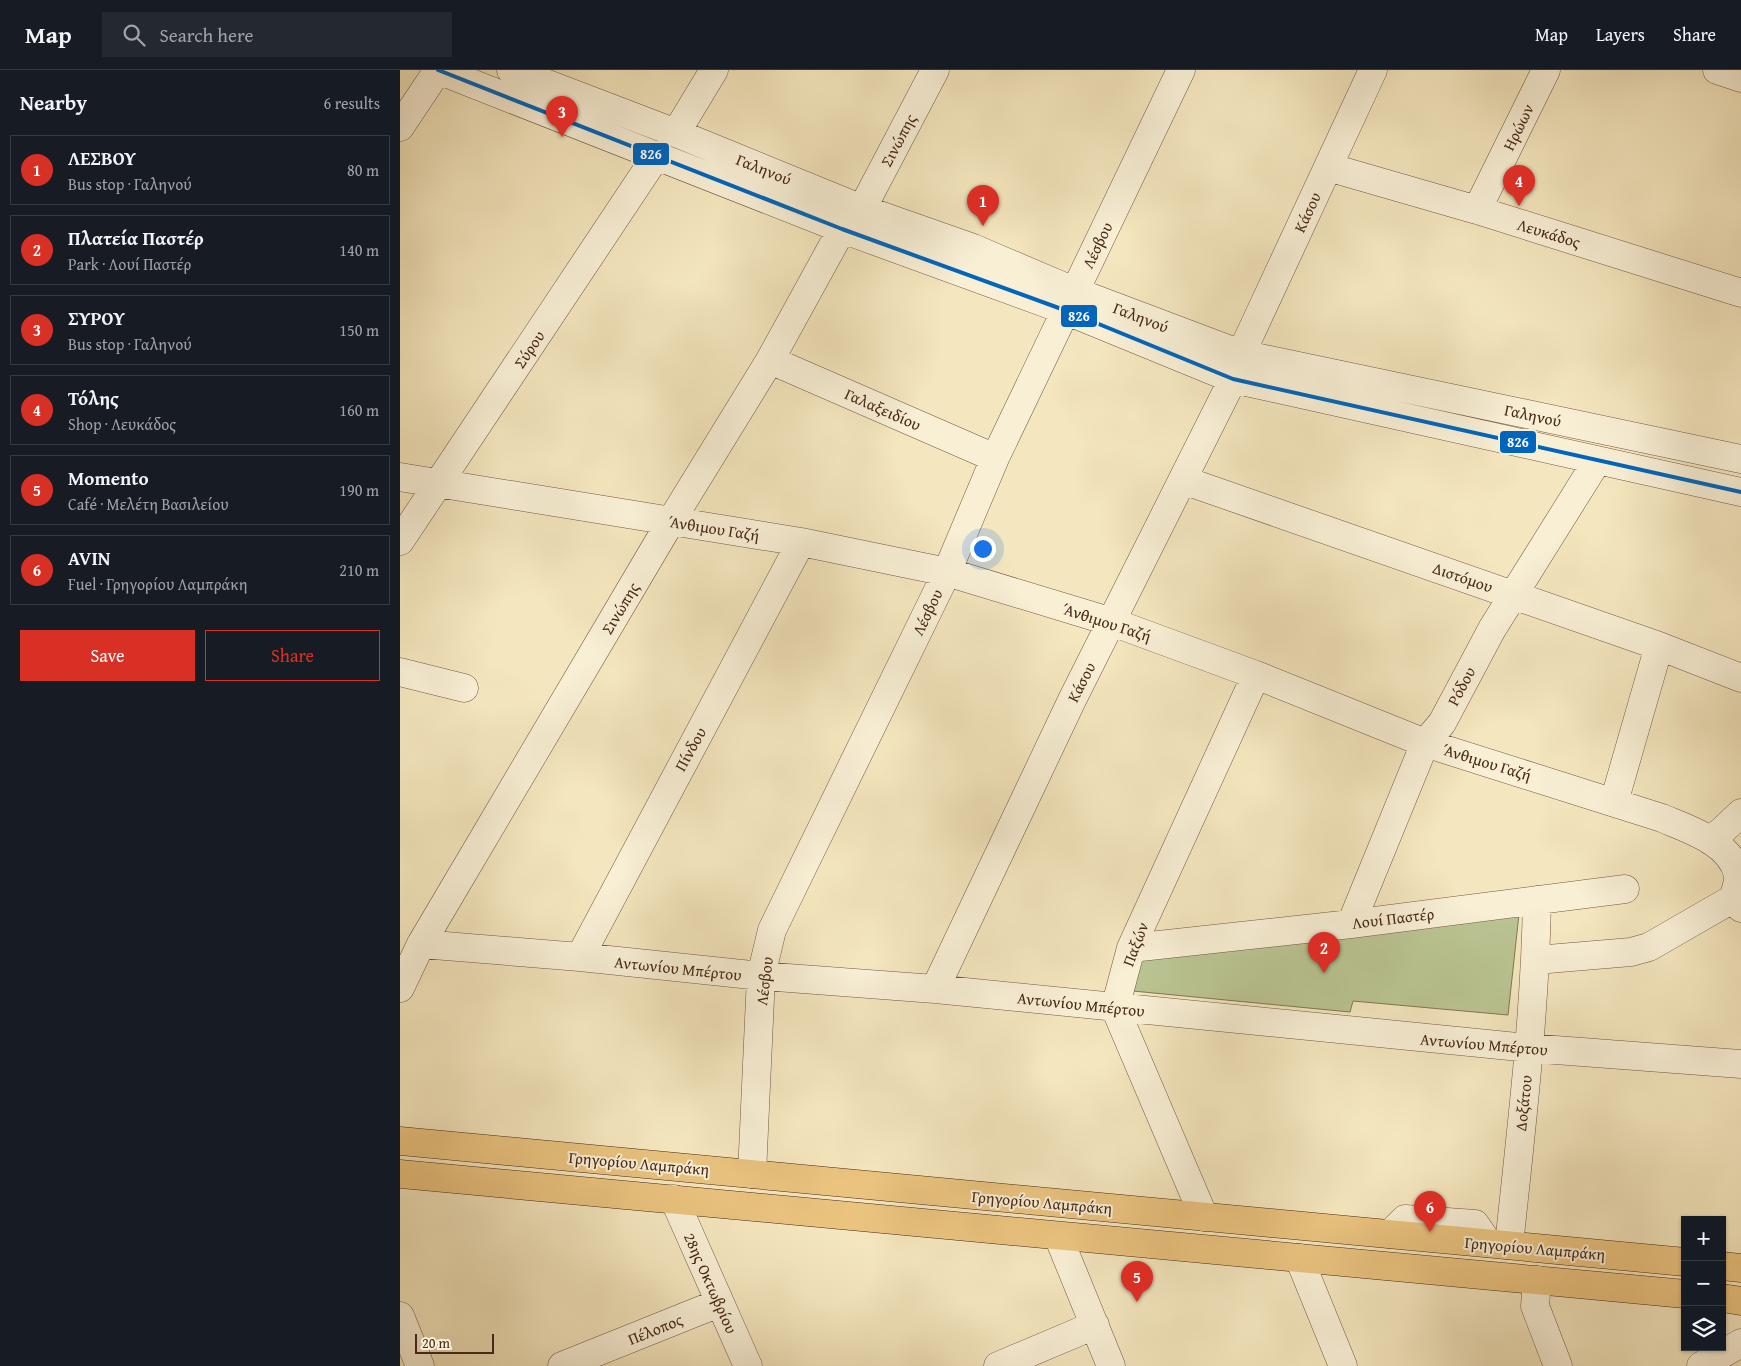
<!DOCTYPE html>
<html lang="en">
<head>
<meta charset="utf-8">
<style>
	:root { --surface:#171b24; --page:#242831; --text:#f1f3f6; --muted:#9ea1a6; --line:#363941; --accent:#d93025 }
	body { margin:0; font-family:"Gentium Book Plus",serif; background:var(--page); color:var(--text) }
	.controls { position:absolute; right:15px; bottom:15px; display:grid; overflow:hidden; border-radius:0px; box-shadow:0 1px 4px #0004 }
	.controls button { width:45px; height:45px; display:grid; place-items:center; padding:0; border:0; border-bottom:1px solid var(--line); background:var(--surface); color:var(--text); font:25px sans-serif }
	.scale { position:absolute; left:15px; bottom:12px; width:79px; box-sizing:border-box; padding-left:5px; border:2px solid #492919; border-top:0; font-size:14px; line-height:18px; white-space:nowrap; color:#492919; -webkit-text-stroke:4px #f8efd5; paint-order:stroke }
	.you { position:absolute; left:582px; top:478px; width:18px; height:18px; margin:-12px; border:4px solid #fff; border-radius:50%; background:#1a73e8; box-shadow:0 0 0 8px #1a73e833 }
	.badge { display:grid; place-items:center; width:32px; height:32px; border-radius:50%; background:var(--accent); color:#fff; font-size:16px; font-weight:700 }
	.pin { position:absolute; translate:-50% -41px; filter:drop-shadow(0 1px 2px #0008) }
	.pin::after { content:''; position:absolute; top:26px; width:18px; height:15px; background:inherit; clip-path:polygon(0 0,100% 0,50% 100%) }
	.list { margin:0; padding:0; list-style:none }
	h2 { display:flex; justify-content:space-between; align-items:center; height:65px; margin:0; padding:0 20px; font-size:21px }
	h2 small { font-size:16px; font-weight:400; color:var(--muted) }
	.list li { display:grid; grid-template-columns:32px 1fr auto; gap:15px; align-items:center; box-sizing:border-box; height:70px; margin:0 10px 10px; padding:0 10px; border:1px solid var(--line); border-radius:0px }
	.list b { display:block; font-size:19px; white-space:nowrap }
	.list p { margin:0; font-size:16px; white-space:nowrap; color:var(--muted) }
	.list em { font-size:16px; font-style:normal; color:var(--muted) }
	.actions { display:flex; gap:10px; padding:15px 20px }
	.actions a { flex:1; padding:11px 0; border:1px solid var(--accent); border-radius:0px; text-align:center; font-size:18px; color:var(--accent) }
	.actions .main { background:var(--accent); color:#fff }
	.icon { flex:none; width:28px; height:28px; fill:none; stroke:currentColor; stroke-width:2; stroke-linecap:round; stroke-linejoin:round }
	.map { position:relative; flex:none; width:1341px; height:1296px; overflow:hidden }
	header { display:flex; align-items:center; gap:30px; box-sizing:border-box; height:70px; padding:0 25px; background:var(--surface); border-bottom:1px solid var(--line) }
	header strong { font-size:24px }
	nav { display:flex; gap:28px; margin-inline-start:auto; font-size:18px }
	.search { width:350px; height:45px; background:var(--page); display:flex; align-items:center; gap:12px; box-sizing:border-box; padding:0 18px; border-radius:0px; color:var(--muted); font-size:19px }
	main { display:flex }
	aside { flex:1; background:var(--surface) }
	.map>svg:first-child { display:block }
	.green { fill:#bac593; stroke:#827756 }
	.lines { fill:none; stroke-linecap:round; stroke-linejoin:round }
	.minor-casing { stroke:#745842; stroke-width:29 }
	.major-casing { stroke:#492919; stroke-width:29 }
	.minor { stroke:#f8efd5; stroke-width:28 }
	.major { stroke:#eac37f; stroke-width:28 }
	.bus-1-casing { stroke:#f8efd5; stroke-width:8 }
	.bus-1 { stroke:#0065bd; stroke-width:4 }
	.labels { text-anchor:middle; stroke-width:4; stroke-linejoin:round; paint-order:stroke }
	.street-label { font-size:16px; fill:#492919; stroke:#f8efd5 }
	.line-badge { stroke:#f8efd5; stroke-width:2 }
	.badge-label { font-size:14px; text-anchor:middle; font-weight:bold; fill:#fff }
</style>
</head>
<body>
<header>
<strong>Map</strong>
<div class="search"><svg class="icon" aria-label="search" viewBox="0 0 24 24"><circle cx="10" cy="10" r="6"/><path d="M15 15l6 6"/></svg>Search here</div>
<nav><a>Map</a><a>Layers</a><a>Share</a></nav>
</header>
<main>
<aside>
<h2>Nearby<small>6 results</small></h2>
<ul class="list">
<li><span class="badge">1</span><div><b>ΛΕΣΒΟΥ</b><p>Bus stop · Γαληνού</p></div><em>80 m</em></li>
<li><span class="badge">2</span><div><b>Πλατεία Παστέρ</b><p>Park · Λουί Παστέρ</p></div><em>140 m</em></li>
<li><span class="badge">3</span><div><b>ΣΥΡΟΥ</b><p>Bus stop · Γαληνού</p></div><em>150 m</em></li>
<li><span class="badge">4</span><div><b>Τόλης</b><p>Shop · Λευκάδος</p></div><em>160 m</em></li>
<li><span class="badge">5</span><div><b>Momento</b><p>Café · Μελέτη Βασιλείου</p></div><em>190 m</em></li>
<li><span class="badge">6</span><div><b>AVIN</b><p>Fuel · Γρηγορίου Λαμπράκη</p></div><em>210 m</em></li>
</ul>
<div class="actions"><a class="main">Save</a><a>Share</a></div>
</aside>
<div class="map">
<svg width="1341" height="1296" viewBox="0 0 1341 1296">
	<rect width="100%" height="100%" fill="#f4e6be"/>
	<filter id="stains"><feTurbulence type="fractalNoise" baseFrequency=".004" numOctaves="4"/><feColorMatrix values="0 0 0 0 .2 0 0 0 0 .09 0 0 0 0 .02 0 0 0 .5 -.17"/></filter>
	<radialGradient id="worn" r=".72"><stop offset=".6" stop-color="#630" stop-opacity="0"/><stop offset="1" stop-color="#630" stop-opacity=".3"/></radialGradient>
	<path class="green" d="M 1119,844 L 1108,945 L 953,931 L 950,942 L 733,921 L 739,884 Z"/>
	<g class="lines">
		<defs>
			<path id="minor" d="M 38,0 L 442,159 L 667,241 L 833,309 L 1341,422
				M 111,0 L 276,63 L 462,139 L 573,178 L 674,221 L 841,284 L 1341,389
				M 1317,0 L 1341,8
				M 0,57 L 38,0
				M 276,63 L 314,0
				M 928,97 L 1077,140 L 1341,223
				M 462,139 L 535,0
				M 1077,140 L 1146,0
				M 841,284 L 973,0
				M 370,290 L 595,388
				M 0,407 L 401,472 L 547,502 L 712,552 L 856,605 L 1025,673 L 1262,748 C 1288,759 1331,772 1338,805 C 1339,811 1335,821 1334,828 L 1341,838
				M 783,410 L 1259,576 L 1341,608
				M 0,471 L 257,85
				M 0,602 L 64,618
				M 1214,732 L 1259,576
				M 1311,771 L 1341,743
				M 951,854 L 1025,673 L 1042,653 L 1092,559 L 1197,391
				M 21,874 L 180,887 L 361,906 L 535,919 L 1129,978 L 1341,994
				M 731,878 L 951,854 L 1225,819
				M 180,887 L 401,472
				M 1136,890 L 1231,882 L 1249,877 L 1341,824
				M 0,918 L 21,874 L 271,451 L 370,290 L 442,159
				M 535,919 L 672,630 L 833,309
				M 352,1104 L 361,906 L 372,860 L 547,502 L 595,388 L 781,0
				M 274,1129 L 348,1296
				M 804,1147 L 715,938 L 731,878 L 856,605
				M 990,1164 L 1005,1149 L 1075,1154 L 1088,1173
				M 658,1166 L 711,1296
				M 1109,1175 C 1121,1061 1135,946 1137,830
				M 899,1188 L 943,1296
				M 1137,1210 L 1135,1236 L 1158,1296
				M 0,1246 L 20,1296
				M 162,1296 L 319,1233
				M 598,1296 L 695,1255
				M 1301,1296 L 1341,1273"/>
			<path id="major" d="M 0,1071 L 1285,1192
				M 0,1104 L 1285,1224
				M 1322,1196 L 1341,1198
				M 1322,1228 L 1341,1231"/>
		</defs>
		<use href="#minor" class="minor-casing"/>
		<use href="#major" class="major-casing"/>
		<use href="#minor" class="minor"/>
		<use href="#major" class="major"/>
		<defs>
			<path id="bus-1" d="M 38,0 L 442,159 L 667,241 L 833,309 L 1341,422"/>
		</defs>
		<use href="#bus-1" class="bus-1-casing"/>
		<use href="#bus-1" class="bus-1"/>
	</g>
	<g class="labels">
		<g class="street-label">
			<text transform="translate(1118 57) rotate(-64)" y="6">Ηρώων</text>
			<text transform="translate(498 70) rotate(-62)" y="6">Σινώπης</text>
			<text transform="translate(364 99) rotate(22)" y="6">Γαληνού</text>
			<text transform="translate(907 142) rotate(-65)" y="6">Κάσου</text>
			<text transform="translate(1149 163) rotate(17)" y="6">Λευκάδος</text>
			<text transform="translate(697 175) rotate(-64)" y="6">Λέσβου</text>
			<text transform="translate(741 247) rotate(21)" y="6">Γαληνού</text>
			<text transform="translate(129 279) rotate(-56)" y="6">Σύρου</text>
			<text transform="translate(483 339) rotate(24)" y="6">Γαλαξειδίου</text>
			<text transform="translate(1133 345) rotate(12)" y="6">Γαληνού</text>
			<text transform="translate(314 458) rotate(9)" y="6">Άνθιμου Γαζή</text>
			<text transform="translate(1063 507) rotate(19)" y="6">Διστόμου</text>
			<text transform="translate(220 538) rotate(-59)" y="6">Σινώπης</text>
			<text transform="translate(527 542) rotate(-64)" y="6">Λέσβου</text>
			<text transform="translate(707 552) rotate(18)" y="6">Άνθιμου Γαζή</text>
			<text transform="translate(681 612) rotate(-63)" y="6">Κάσου</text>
			<text transform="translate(1061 616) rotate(-62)" y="6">Ρόδου</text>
			<text transform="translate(290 679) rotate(-61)" y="6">Πίνδου</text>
			<text transform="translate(1087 692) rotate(17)" y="6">Άνθιμου Γαζή</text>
			<text transform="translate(993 848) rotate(-7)" y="6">Λουί Παστέρ</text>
			<text transform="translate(735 874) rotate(-69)" y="6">Παξών</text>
			<text transform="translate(278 898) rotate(6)" y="6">Αντωνίου Μπέρτου</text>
			<text transform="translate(364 911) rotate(-83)" y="6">Λέσβου</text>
			<text transform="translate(681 934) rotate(6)" y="6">Αντωνίου Μπέρτου</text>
			<text transform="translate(1084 974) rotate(5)" y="6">Αντωνίου Μπέρτου</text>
			<text transform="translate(1123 1033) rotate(-84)" y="6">Δοξάτου</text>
			<text transform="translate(239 1093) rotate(5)" y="6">Γρηγορίου Λαμπράκη</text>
			<text transform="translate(642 1132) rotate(5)" y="6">Γρηγορίου Λαμπράκη</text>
			<text transform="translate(1135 1178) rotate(5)" y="6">Γρηγορίου Λαμπράκη</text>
			<text transform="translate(311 1213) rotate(66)" y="6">28ης Οκτωβρίου</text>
			<text transform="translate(255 1259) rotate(-22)" y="6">Πέλοπος</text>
		</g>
	</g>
	<g class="line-badge">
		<rect x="232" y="72" width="38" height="24" rx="5" fill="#0065bd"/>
		<rect x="660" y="234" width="38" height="24" rx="5" fill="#0065bd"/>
		<rect x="1099" y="360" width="38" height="24" rx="5" fill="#0065bd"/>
	</g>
	<g class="badge-label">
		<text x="251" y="89">826</text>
		<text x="679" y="251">826</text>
		<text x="1118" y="377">826</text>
	</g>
	<rect width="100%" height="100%" filter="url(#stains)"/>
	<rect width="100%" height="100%" fill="url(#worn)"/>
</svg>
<div class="controls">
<button>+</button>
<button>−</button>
<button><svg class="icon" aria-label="layers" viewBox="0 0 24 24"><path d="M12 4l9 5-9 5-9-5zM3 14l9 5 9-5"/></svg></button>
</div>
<div class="scale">20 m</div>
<div class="you"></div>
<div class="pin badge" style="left:583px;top:156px">1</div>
<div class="pin badge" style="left:924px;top:903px">2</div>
<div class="pin badge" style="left:162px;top:67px">3</div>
<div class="pin badge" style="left:1119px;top:136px">4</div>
<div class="pin badge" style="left:737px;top:1232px">5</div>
<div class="pin badge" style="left:1030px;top:1162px">6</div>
</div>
</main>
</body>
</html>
